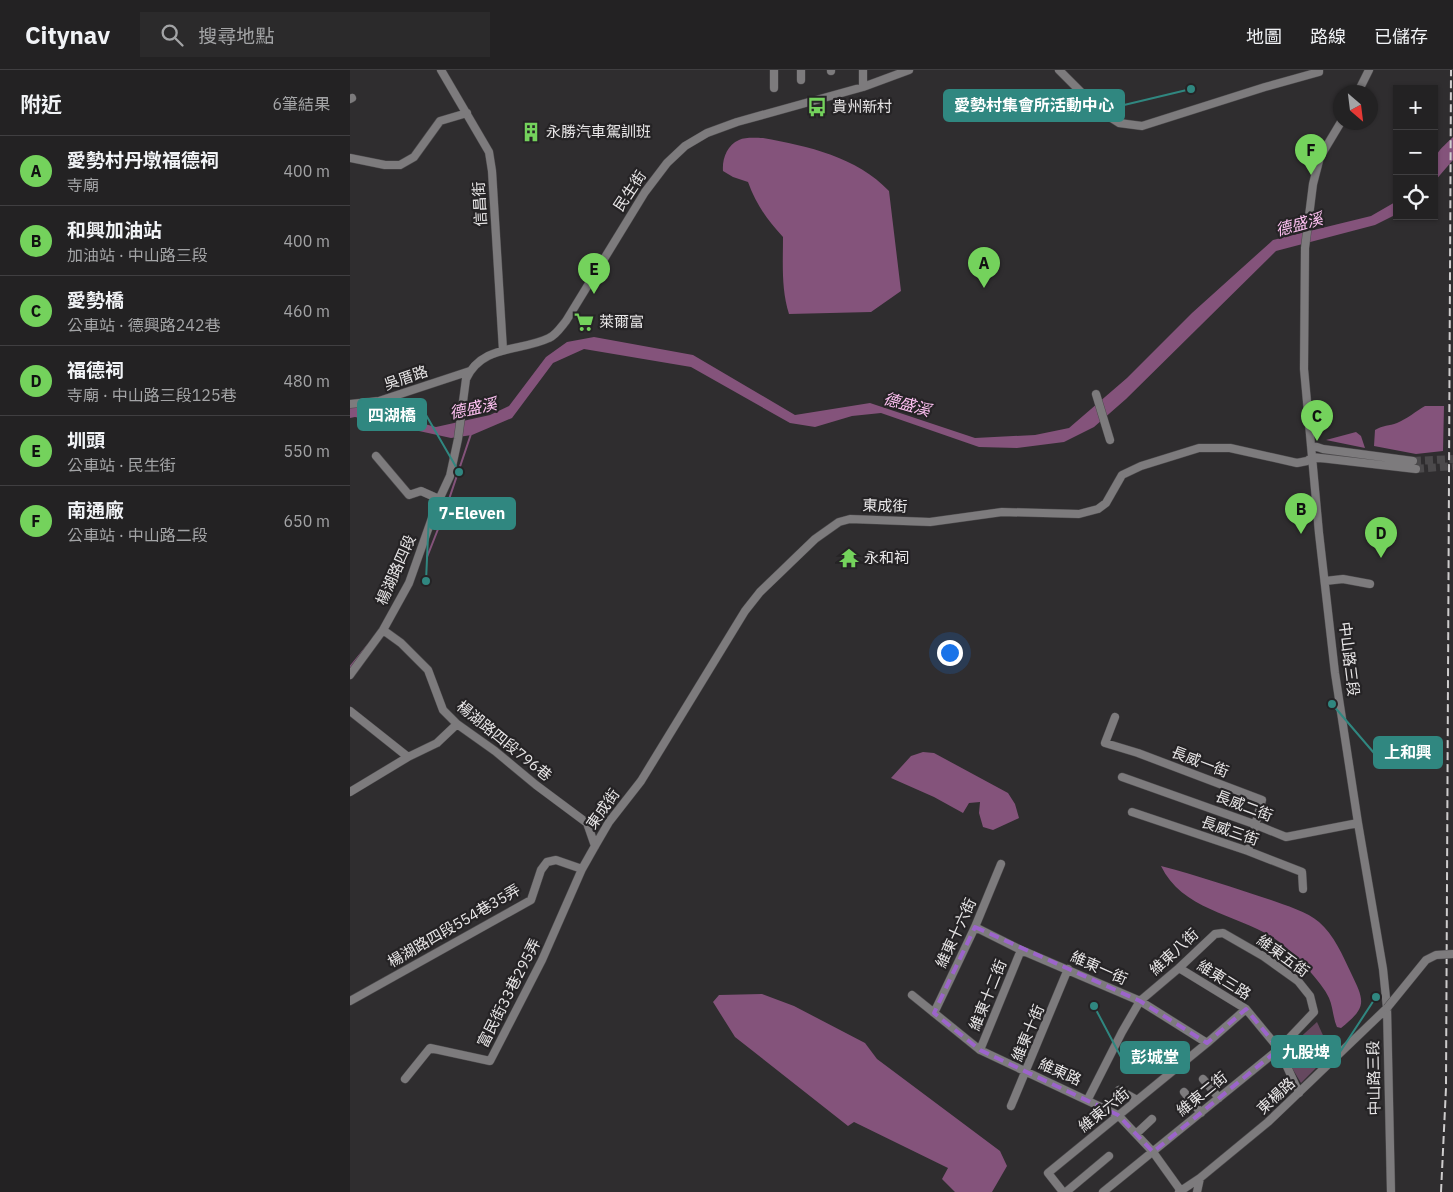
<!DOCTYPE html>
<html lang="zh-TW">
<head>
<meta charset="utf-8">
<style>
	:root { --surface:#232223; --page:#2b2a2b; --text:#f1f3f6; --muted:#a3a4a6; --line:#403f41; --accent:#74d25c }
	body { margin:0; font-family:"IBM Plex Sans","Noto Sans TC",sans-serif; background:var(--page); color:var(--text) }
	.controls { position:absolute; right:15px; top:15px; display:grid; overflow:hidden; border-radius:0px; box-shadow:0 1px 4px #0004 }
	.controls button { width:45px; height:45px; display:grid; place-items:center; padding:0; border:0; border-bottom:1px solid var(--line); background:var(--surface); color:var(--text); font:25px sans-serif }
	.compass { position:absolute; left:983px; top:15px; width:45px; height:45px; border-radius:50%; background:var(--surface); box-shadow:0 1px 4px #0004; rotate:152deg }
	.you { position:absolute; left:599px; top:582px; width:18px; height:18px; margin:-12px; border:4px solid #fff; border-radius:50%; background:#1a73e8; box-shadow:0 0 0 8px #1a73e833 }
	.badge { display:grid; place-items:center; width:32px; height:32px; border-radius:50%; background:var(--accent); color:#111; font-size:16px; font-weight:700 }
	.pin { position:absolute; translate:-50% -41px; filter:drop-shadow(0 1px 2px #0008) }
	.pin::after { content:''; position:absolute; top:26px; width:18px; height:15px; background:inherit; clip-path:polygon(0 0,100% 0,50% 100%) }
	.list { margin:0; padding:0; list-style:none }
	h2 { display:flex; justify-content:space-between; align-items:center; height:65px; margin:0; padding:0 20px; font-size:21px }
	h2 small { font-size:16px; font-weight:400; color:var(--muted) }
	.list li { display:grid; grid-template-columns:32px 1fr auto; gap:15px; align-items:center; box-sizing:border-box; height:70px; padding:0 20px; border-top:1px solid var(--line) }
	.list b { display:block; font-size:19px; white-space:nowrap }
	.list p { margin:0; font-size:16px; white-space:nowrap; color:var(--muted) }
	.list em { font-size:16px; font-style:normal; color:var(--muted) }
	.icon { flex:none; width:28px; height:28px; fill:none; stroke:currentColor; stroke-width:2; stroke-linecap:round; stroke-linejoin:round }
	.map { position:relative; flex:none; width:1103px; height:1122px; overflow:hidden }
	header { display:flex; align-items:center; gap:30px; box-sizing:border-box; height:70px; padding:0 25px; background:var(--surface); border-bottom:1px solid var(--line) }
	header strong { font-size:24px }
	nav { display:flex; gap:28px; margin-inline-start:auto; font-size:18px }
	.search { width:350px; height:45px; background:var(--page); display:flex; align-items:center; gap:12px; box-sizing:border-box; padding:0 18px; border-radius:0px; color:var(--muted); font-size:19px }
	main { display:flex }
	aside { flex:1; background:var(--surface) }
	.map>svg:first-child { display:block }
	.green { fill:#65485f }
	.water { fill:#84537b }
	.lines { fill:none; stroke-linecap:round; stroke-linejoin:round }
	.stream { stroke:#84537b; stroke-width:2 }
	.minor-tunnel { stroke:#4b494b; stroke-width:8; stroke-dasharray:8 4; stroke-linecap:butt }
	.minor-casing { stroke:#4d4b4d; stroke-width:9 }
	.minor { stroke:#7d7b7d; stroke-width:8 }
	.rail { stroke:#cecccd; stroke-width:2; stroke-dasharray:8 4; stroke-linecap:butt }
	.minor-bridge-casing { stroke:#4d4b4d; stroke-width:9; stroke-linecap:butt }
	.minor-bridge { stroke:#7d7b7d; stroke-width:8 }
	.marked { fill:none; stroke:#9c64cb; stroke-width:4; stroke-dasharray:10 6; stroke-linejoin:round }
	.labels { text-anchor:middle; stroke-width:4.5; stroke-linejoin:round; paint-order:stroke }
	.poi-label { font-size:15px; fill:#e8e6e7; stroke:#252325; text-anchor:start }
	.street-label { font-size:15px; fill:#e8e6e7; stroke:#252325 }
	.water-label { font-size:16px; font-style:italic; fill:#ffc2f3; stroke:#252325 }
	.leader { fill:none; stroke:#308780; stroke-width:2 }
	.callout-dot { fill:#308780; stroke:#252325; stroke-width:2 }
	.callout { fill:#308780; stroke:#308780; stroke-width:2 }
	.callout-label { font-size:16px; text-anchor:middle; font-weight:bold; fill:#fff }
</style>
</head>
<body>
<header>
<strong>Citynav</strong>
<div class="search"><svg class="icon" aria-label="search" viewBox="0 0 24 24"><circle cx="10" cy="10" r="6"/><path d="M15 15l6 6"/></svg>搜尋地點</div>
<nav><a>地圖</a><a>路線</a><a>已儲存</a></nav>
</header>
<main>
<aside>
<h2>附近<small>6筆結果</small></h2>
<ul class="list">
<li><span class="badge">A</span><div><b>愛勢村丹墩福德祠</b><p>寺廟</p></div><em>400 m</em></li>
<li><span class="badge">B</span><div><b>和興加油站</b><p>加油站 · 中山路三段</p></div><em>400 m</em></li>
<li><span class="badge">C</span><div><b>愛勢橋</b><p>公車站 · 德興路242巷</p></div><em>460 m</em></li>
<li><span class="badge">D</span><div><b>福德祠</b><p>寺廟 · 中山路三段125巷</p></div><em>480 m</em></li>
<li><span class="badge">E</span><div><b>圳頭</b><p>公車站 · 民生街</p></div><em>550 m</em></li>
<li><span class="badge">F</span><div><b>南通廠</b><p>公車站 · 中山路二段</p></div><em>650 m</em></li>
</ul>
</aside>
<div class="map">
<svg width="1103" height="1122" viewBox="0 0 1103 1122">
	<rect width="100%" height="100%" fill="#2f2d2f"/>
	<path class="green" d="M 967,952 L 981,983 L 951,1013 L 933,983 Z"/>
	<path class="water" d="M 1103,67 L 1103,90 L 1084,112 C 1084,84 1083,86 1103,67 Z
		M 413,68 C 458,76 507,87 539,121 L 551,221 L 521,242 L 439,244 C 431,219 433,192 433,167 C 417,150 406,134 398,112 L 383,107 L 373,101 C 372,89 377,75 389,70 C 395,67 406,68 413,68 Z
		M 1047,131 L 1047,144 L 1025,155 L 926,181 L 776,329 L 744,357 L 714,372 L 667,378 L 629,377 L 531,343 L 502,346 L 465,357 L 440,353 L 341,297 L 234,279 L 203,293 L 162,348 L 122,365 L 101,368 L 5,347 L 0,348 L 0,337 L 6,336 L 86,357 L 140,345 L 159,336 L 196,287 L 217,272 L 244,267 L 343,285 L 445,345 L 520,333 L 625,368 L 685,365 L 719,358 L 777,308 L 842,243 L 923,170 L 1021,146 Z
		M 1075,336 L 1094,336 L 1093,381 L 1066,384 L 1024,376 L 1025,360 C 1033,355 1039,356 1047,353 C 1057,349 1066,341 1075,336 Z
		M 1006,362 L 1011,366 L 1015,378 L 976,370 Z
		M 573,682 L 584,683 L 658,723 L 665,734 L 669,748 L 643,760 L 633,757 L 629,743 L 630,732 L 619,733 L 613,743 L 584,727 L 541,708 L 561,686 Z
		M 811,796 C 849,806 884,818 921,830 C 935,835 958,842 969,852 C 984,865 993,886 1001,903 C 1015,932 1017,937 991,958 L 987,957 C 983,948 983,937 979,928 C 973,913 941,880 928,871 C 890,844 833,842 811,796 Z
		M 412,924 L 444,936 L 515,973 L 527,989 L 650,1081 L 657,1096 L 642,1122 L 605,1122 L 592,1109 L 598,1098 L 504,1052 L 498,1056 L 385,967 L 363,932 L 369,925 Z"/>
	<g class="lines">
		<path class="stream" d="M 77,487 L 94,444 L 121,364
			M 0,597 L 18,575"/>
		<path class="minor-tunnel" d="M 1063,391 L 1103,389
			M 1066,399 L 1103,396"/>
		<defs>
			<path id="minor" d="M 91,0 L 139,82 L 142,101 L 153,280
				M 424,0 L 424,18
				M 451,0 L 451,10
				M 481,0 L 481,1
				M 709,0 L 740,31 L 758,46 L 769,53 L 792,56 L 915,17 L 969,2 L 969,0
				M 513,17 L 513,0
				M 1008,22 L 1019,0
				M 0,29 L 2,28
				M 991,52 L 970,87 L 963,114 L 955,178 L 954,299 L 969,463 L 985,603 L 1008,753 L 1033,899 L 1037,938 L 1041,1122
				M 0,88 L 35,95 L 50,95 L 64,87 L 90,51 L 117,43
				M 746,324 L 760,370
				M 0,334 L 29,331 L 120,301
				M 961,375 L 973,379 L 1063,391
				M 26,386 L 59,425 L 71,421 L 89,429
				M 975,511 L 993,509 L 1020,514
				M 33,560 L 51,573 L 78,600 L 93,640 L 107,654 L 145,681 L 186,715 L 237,753 L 245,776
				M 0,605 L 33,560 L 59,513 L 87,434 L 100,406 L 108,369 L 116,309 C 132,274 170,282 199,268 C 206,265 211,257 216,251 L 295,122 L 317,93 L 335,76 L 357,63 L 387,52 L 513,17 L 559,0
				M 0,641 L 58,687
				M 765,647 L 755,673 L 788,683 L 912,730 L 898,781
				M 772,707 L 904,754 L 936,767 L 1008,753
				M 0,722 L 58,687 L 87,673 L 107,654
				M 782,742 L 898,781 L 952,802 L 953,819
				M 625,857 L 671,880 L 790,931 L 857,973
				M 829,898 L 896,939 L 929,979 L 949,1023
				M 562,925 L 630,980 L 768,1045 L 803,1082 L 831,1121
				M 0,931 L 181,830 L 191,800 L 197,792 L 206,790 L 232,799
				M 584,943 L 625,857 L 651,794
				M 630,980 L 671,880
				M 55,1009 L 80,978 L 140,991 L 192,890 L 232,799 L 245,776 L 259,752 L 291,711 L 395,541 L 410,522 L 465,469 L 489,452 L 500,449 L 580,452 L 652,442 L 729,444 L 748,439 L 756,433 L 772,405 L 791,396 L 849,378 L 880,378 L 947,393 L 957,391 L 962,387 L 1066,399
				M 853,1009 L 869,1028
				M 769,1020 L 787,1030
				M 834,1022 L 851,1043
				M 738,1029 L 772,962 L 790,931 L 829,898 L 865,864 L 873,863 L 913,886 L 948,911 L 960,926 L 964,942 L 929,979 L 753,1122
				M 661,1036 L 718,899
				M 786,1064 L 802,1049
				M 713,1122 L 698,1103 L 857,973 L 896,939
				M 716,1122 L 759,1086
				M 829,1122 L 850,1108
				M 847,1122 L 850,1108 L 918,1052 L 1037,938"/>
		</defs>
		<use href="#minor" class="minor-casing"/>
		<use href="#minor" class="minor"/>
		<path class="rail" d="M 1091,1122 L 1096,1018 L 1101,0"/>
		<defs>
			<path id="minor-bridge" d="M 1037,938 L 1076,890 L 1086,885 L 1103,884"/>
		</defs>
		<use href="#minor-bridge" class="minor-bridge-casing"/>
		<use href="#minor-bridge" class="minor-bridge"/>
	</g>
	<path class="marked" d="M 625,857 L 790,931 L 857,973 L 896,939 L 929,979 L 803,1082 L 768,1045 L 630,980 L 584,943 Z"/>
	<defs>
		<symbol id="bus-bare" viewBox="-9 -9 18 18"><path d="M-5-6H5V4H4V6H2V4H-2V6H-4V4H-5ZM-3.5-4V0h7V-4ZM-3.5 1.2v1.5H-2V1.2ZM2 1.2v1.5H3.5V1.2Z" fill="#74d25c" stroke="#252325" stroke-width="2.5" paint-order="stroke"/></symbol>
		<symbol id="building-bare" viewBox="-9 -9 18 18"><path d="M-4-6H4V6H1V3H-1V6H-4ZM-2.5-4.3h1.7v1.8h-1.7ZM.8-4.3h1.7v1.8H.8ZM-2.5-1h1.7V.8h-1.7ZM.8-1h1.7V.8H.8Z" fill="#74d25c" stroke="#252325" stroke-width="2.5" paint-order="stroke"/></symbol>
		<symbol id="supermarket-bare" viewBox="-9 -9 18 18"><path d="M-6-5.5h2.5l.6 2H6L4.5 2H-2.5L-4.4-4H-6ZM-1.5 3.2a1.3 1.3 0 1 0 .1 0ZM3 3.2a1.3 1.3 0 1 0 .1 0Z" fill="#74d25c" stroke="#252325" stroke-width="2.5" paint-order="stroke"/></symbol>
		<symbol id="temple-bare" viewBox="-9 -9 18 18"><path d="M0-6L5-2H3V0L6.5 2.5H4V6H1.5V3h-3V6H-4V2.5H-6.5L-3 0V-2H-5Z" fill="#74d25c" stroke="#252325" stroke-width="2.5" paint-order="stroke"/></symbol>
	</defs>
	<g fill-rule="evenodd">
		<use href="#bus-bare" x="453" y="23" width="28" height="28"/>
		<use href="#building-bare" x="167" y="48" width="28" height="28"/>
		<use href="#supermarket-bare" x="220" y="238" width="28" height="28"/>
		<use href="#temple-bare" x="485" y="474" width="28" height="28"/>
	</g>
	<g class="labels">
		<g class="poi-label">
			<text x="482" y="42">貴州新村</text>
			<text x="196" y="67">永勝汽車駕訓班</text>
			<text x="249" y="257">萊爾富</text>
			<text x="514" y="493">永和祠</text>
		</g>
		<g class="street-label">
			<text transform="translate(280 121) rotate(-56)" y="5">民生街</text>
			<text transform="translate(130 134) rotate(-93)" y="5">信昌街</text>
			<text transform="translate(56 308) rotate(-19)" y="5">吳厝路</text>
			<text transform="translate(535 436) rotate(2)" y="5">東成街</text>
			<text transform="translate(46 500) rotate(-66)" y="5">楊湖路四段</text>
			<text transform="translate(999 589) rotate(83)" y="5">中山路三段</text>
			<text transform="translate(154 671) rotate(39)" y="5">楊湖路四段796巷</text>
			<text transform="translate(850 692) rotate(21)" y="5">長威一街</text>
			<text transform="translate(894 736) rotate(21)" y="5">長威二街</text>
			<text transform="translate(253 739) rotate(-55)" y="5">東成街</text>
			<text transform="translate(880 761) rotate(19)" y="5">長威三街</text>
			<text transform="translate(104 856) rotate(-30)" y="5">楊湖路四段554巷35弄</text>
			<text transform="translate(606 863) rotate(-65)" y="5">維東十六街</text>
			<text transform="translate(824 882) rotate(-43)" y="5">維東八街</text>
			<text transform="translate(933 886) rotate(36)" y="5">維東五街</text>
			<text transform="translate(749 898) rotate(24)" y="5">維東一街</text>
			<text transform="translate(874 910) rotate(32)" y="5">維東三路</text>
			<text transform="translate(159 923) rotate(-63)" y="5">富民街33巷295弄</text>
			<text transform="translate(638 925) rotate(-68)" y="5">維東十二街</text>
			<text transform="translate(678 963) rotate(-67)" y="5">維東十街</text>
			<text transform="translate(710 1002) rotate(24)" y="5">維東路</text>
			<text transform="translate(1024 1008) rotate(-91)" y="5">中山路三段</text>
			<text transform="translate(852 1024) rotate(-39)" y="5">維東二街</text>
			<text transform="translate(926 1026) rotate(-43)" y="5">東楊路</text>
			<text transform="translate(754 1040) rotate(-39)" y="5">維東六街</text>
		</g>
		<g class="water-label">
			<text transform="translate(949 154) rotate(-15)" y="6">德盛溪</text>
			<text transform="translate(557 334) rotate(16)" y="6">德盛溪</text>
			<text transform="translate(123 338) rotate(-12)" y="6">德盛溪</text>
		</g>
	</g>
	<path class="leader" d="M841 19L774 35M109 402L76 345M76 511L79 444M982 634L1024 683M1026 927L990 982M744 936L771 987"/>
	<g class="callout-dot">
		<circle cx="841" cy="19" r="5"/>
		<circle cx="109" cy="402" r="5"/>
		<circle cx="76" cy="511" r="5"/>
		<circle cx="982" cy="634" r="5"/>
		<circle cx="1026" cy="927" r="5"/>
		<circle cx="744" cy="936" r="5"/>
	</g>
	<g class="callout">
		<rect x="594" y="20" width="180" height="31" rx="5"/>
		<rect x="8" y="329" width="68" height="31" rx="5"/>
		<rect x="79" y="428" width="86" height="31" rx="5"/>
		<rect x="1024" y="667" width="68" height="31" rx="5"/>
		<rect x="922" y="966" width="68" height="31" rx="5"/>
		<rect x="771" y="972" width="68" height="31" rx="5"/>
	</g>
	<g class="callout-label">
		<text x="684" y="41">愛勢村集會所活動中心</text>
		<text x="42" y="351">四湖橋</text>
		<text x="122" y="449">7-Eleven</text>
		<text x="1058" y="688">上和興</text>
		<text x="956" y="988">九股埤</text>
		<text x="805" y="993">彭城堂</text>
	</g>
</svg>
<div class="controls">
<button>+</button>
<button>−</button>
<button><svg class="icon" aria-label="locate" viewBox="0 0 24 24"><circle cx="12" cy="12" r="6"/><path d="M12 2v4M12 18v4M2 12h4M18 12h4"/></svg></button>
</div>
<svg class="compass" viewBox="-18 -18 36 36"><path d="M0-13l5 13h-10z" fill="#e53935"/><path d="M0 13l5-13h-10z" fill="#a3a4a6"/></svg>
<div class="you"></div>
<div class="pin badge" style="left:634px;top:218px">A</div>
<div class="pin badge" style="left:951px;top:464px">B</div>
<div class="pin badge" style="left:967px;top:371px">C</div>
<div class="pin badge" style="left:1031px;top:488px">D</div>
<div class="pin badge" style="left:244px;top:224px">E</div>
<div class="pin badge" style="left:961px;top:105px">F</div>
</div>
</main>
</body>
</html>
